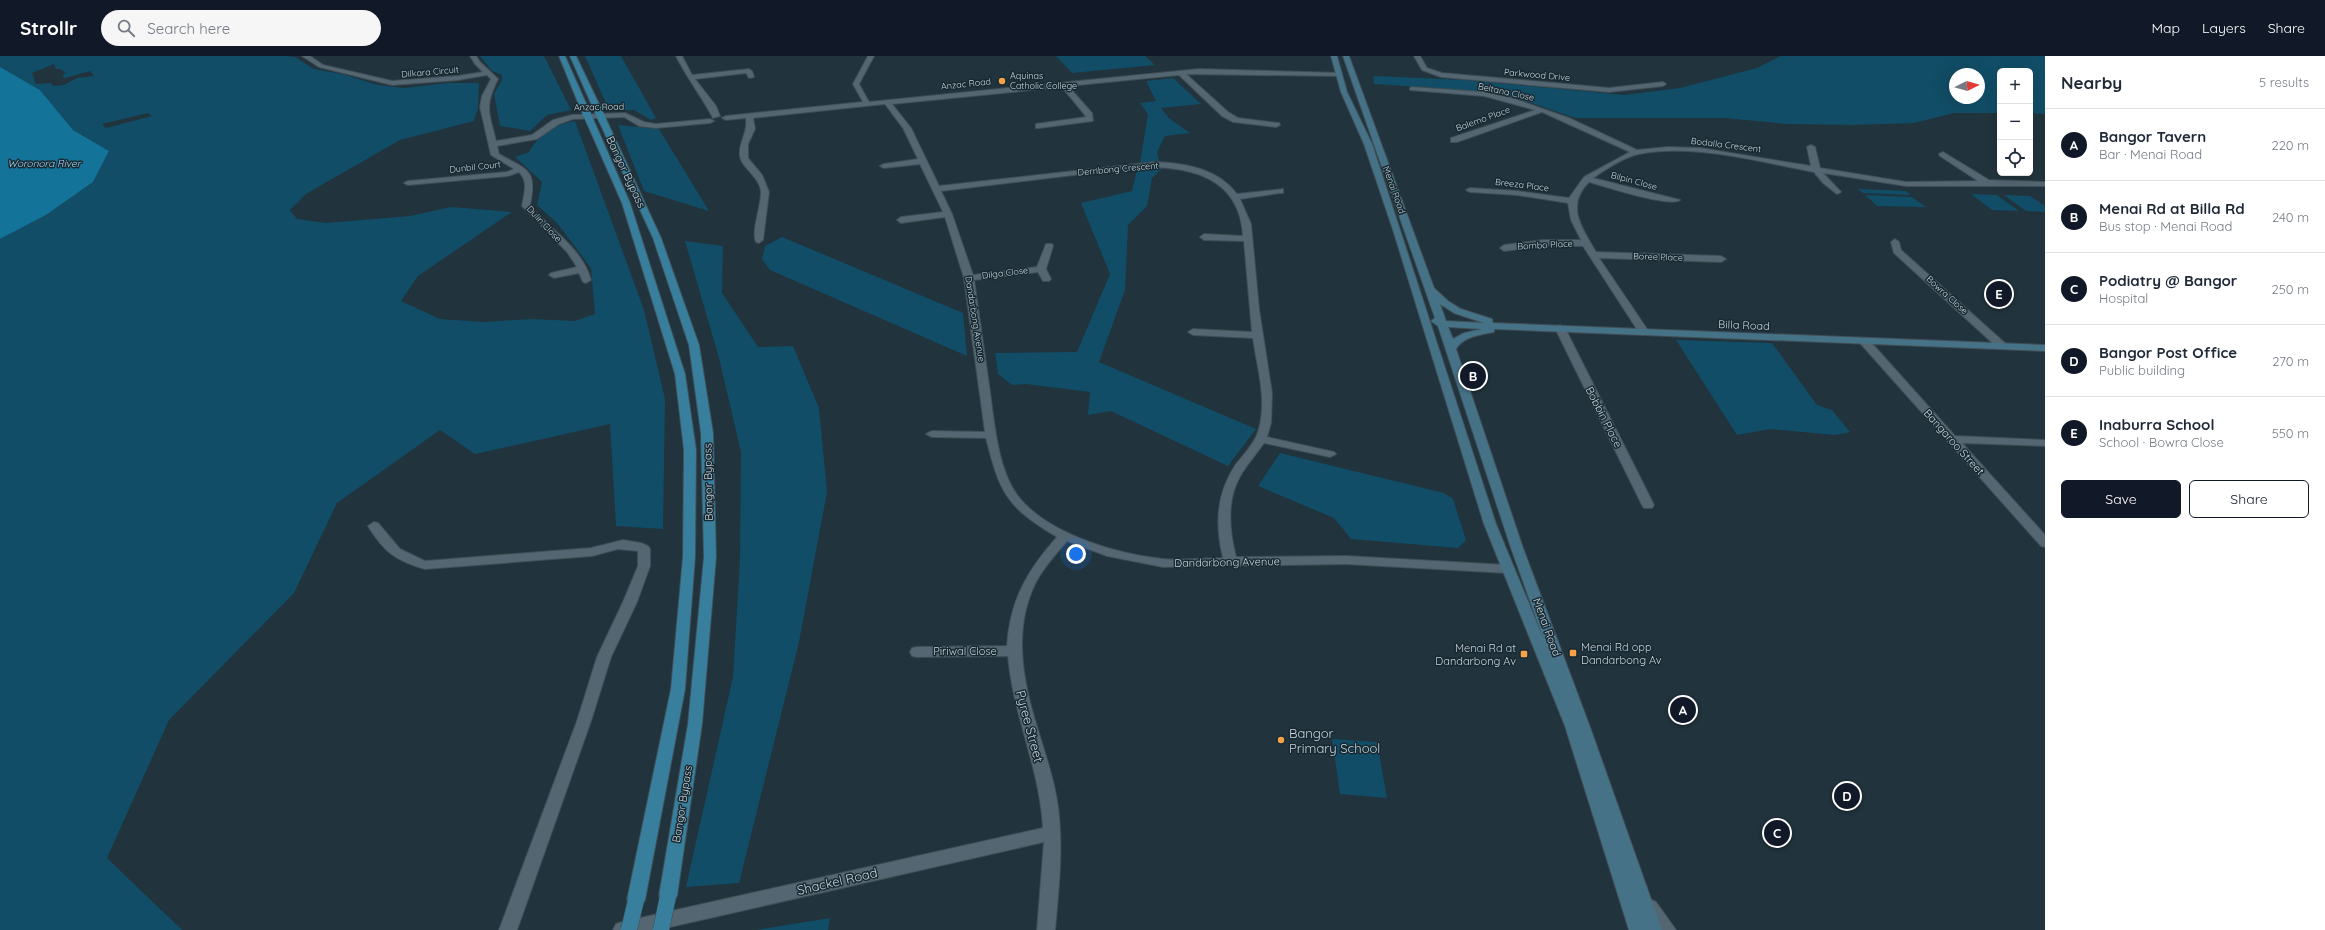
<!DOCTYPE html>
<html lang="en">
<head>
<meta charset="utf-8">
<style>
	:root { --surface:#fff; --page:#f6f6f7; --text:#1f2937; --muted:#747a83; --line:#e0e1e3; --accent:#111827 }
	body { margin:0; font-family:Quicksand,sans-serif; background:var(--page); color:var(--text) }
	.controls { position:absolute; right:12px; top:12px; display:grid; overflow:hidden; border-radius:6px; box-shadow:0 4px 16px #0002 }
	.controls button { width:36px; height:36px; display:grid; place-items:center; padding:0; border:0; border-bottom:1px solid var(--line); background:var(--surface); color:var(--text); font:20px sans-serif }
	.compass { position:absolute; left:1949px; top:12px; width:36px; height:36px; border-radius:50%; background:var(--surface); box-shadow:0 4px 16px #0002; rotate:85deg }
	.you { position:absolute; left:1076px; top:498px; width:14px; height:14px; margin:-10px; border:3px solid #fff; border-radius:50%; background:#1a73e8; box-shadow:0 0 0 6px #1a73e833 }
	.badge { display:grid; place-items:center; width:26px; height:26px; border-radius:50%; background:var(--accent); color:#fff; font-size:13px; font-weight:700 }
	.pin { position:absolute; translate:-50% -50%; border:2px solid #fff; box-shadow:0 1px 4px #0006 }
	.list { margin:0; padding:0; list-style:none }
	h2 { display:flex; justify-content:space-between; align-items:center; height:52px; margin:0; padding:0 16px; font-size:17px }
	h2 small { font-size:13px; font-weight:400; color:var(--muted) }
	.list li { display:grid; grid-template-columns:26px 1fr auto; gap:12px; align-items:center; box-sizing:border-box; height:72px; padding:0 16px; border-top:1px solid var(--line) }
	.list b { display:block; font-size:15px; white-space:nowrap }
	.list p { margin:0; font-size:13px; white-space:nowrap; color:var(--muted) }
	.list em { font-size:13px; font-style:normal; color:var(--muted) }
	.actions { display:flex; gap:8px; padding:12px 16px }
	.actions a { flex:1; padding:9px 0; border:1px solid var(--accent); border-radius:6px; text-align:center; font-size:14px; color:var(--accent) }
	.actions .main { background:var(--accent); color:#fff }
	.icon { flex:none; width:22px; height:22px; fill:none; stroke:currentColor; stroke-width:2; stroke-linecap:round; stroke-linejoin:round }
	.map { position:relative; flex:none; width:2045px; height:874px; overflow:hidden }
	header { display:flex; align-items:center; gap:24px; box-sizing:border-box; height:56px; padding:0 20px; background:var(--accent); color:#fff }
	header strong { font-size:19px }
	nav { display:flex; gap:22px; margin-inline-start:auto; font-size:14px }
	.search { width:280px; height:36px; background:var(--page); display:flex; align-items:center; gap:10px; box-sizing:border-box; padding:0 14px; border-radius:22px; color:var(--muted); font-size:15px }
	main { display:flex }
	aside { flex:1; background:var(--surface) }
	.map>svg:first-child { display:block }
	.green { fill:#114d66; fill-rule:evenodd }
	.water { fill:#137399 }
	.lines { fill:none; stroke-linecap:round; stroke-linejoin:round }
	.street-casing { stroke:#3f4e56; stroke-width:2 }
	.secondary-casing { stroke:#3f4e56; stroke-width:2 }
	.primary-casing { stroke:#3f4e56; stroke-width:2 }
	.street { fill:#536671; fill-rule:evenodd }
	.secondary { fill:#467287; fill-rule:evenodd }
	.primary { fill:#387e9d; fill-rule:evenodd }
	.primary-bridge-far1-casing { stroke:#3f4e56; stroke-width:8; stroke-linecap:butt }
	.primary-bridge-casing { stroke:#3f4e56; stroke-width:17; stroke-linecap:butt }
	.primary-bridge-far1 { stroke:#387e9d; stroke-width:8 }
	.primary-bridge { stroke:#387e9d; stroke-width:16 }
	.poi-dot { fill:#f7a148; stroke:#172932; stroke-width:1.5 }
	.labels { text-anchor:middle; stroke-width:3; stroke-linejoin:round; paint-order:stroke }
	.far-street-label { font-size:9px; fill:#cad4da; stroke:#172932 }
	.far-poi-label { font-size:9px; fill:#cad4da; stroke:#172932; text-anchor:start }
	.far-water-label { font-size:10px; font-style:italic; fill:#aadbf5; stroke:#172932 }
	.street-label { font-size:11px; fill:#cad4da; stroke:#172932 }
	.poi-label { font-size:11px; fill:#cad4da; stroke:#172932; text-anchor:start }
	.near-street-label { font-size:13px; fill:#cad4da; stroke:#172932 }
	.near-poi-label { font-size:13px; fill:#cad4da; stroke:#172932; text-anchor:start }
</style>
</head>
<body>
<header>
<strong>Strollr</strong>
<div class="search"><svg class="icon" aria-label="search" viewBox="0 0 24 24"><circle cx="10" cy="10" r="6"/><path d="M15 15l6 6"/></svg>Search here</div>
<nav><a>Map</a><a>Layers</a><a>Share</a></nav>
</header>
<main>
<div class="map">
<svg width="2045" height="874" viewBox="0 0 2045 874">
	<rect width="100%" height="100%" fill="#21333c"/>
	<path class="green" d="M 0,0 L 287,0 L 295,1 L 314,13 L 342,18 L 378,29 L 404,32 L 447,27 L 479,27 L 478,52 L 474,65 L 400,84 L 306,138 L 290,154 L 297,163 L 326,167 L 410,160 L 451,151 L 512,156 L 418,220 L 401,245 L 440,263 L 484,266 L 531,263 L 575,265 L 595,258 L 591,212 L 557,167 L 537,149 L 542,126 L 515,101 L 529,96 C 538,79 556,68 575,65 L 644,254 L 665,343 L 663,473 L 616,470 L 610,368 L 475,398 L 440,374 L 337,447 L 294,537 L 169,664 L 107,802 L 182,874 L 0,874 L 0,183 L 46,159 L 93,126 L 109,95 L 73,74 L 40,34 L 0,11 ZM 54,8 L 56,13 L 61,13 L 65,17 L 62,21 L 65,22 L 90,15 L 94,20 L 77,22 L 64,29 L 53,30 L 51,27 L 36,28 L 32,17 ZM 148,57 L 152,60 L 106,72 L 102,68 Z
		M 480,0 L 544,0 L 571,54 L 547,59 L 530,75 L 500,70 L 494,38 L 502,24 L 502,19 L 492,15 Z
		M 585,0 L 621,0 L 656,62 L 651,64 L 634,54 L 609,54 Z
		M 1056,0 L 1145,0 L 1155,9 L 1072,17 Z
		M 1781,0 L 2045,0 L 2045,58 L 2030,57 L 2030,15 L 2000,15 L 2000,57 L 1954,57 L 1914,67 L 1852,69 L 1787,68 L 1724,62 L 1575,62 L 1532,47 L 1493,36 L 1374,28 L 1373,20 L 1466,24 L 1624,39 L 1680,32 L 1757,12 ZM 1955,18 L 1979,18 L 1979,42 L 1955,42 Z
		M 1173,22 L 1201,48 L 1161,52 L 1169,62 L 1190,77 L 1165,80 L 1157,96 L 1159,105 L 1140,107 L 1148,58 L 1140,47 L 1156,45 L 1146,25 Z
		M 618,69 L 659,73 L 709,155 L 644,135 Z
		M 1162,112 L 1152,122 L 1147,150 L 1128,169 L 1125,234 L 1099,306 L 1256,373 L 1228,410 L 1111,355 L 1088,359 L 1090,336 L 1026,328 L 1012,329 L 998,318 L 995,297 L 1077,296 L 1110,218 L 1081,147 L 1132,135 L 1137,114 Z
		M 1858,133 L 1906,135 L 1910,139 L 1863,137 Z
		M 1971,138 L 1997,139 L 2019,155 L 1992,154 Z
		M 1865,139 L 1912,141 L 1926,151 L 1877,150 Z
		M 2004,139 L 2030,140 L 2045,150 L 2045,156 L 2026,155 Z
		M 782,181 L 963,257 L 967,300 L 770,214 L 762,203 L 765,190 Z
		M 685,185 L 723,190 L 722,237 L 758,291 L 793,290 L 819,352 L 827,436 L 799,586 L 739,827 L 686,831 L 733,621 L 740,504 L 741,396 L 719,302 Z
		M 1676,284 L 1772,287 L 1817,349 L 1832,354 L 1850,376 L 1835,379 L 1770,373 L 1737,379 Z
		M 1280,397 L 1444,437 L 1453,443 L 1466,484 L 1458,492 L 1351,483 L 1334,462 L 1258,430 Z
		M 1332,683 L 1377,686 L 1387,742 L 1340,738 Z
		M 830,862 L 828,874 L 756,874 Z"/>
	<path class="water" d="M 0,11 L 40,34 L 73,74 L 109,95 L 93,126 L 46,159 L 0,183 Z"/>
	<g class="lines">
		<defs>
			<path id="street" d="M 302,0 L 310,0 L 323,9 L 392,25 L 458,20 L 483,16 L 475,8 L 470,0 L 476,0 L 480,6 L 498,23 C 484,51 489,56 496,85 L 532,79 L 553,64 L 572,59 L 625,57 L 644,66 L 656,68 L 710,63 L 714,65 L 710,67 L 656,72 L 639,70 L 624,61 L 573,63 L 559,68 L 537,83 L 497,90 L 499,98 C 529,115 537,113 530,150 C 551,174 582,192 591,224 L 586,227 L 583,226 L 579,217 L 554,222 L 549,219 L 551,217 L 577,211 L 567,196 L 522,150 C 524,137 529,126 519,116 L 508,120 L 408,129 L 404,127 L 408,125 L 507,116 L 514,113 L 491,99 L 480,51 L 482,40 L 491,23 L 487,19 L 458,24 L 392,29 L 319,11 Z
				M 676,0 L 682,0 L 692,19 L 749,13 L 752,15 L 754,21 L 749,22 L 746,17 L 695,23 L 716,50 L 720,60 L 713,62 C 702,41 687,22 676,0 Z
				M 868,0 L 874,0 L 859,28 L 869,46 L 1199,13 L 1340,17 L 1340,19 L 1338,20 L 1186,18 L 1228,56 L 1238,62 L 1279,67 L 1280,69 L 1276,71 L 1233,66 L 1222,60 L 1179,19 L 1068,30 L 1092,57 L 1093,65 L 1039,72 L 1036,72 L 1036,68 L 1086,61 L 1085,59 L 1062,31 L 892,48 L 911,72 L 939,130 L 1155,106 C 1186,107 1218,113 1237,138 L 1283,133 L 1283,137 L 1280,137 L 1240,143 L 1251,168 L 1259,253 L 1272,337 L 1271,367 L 1267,381 L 1334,396 L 1336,398 L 1330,401 L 1264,387 C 1257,397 1249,406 1242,417 C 1226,443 1229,473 1236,501 L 1346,500 L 1507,509 L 1512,510 L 1513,513 L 1512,516 L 1507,517 L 1346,508 L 1163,511 L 1107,500 L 1067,485 C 1056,498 1044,511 1036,526 C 1012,574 1023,626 1038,674 C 1045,697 1053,720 1057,744 C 1064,787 1059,831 1055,874 L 1037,874 L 1044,786 L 657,874 L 613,874 L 616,868 L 622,866 L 1043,772 C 1040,713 1013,659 1008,600 L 917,601 L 912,600 L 910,596 L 912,592 L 917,591 L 1007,590 C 1010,544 1027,515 1057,481 C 1007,451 1000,438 986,382 L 932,381 L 926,378 L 932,375 L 985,376 L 964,222 L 945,161 L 901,167 L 897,164 L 901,161 L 943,156 L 920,108 L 884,112 L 880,110 L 884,108 L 918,103 L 903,72 L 885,48 L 753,62 L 755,73 L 748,88 L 748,102 L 762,119 L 769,136 L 763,184 L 759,187 L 756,186 C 751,176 761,150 761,137 C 761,122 742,112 740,101 C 738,85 748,79 746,62 L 726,64 L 722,62 L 726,60 L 863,46 L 853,28 ZM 1140,111 C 1190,110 1240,121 1243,180 L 1204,178 L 1200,181 L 1204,184 L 1244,185 L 1252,276 L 1193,273 L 1188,276 L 1193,279 L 1253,282 C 1257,312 1268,345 1258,376 C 1254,388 1244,398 1236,408 C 1216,438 1215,468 1223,502 C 1203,502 1182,505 1163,503 C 1117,498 1047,478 1018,440 C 997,413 994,362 989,329 C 984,294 979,259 974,224 L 1038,216 L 1043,225 L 1049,225 L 1051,223 L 1046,213 L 1053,190 L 1052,188 L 1046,188 L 1037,211 L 973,219 L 952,158 L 941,135 Z
				M 1414,0 L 1420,0 L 1427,12 L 1442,17 L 1609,32 L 1663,26 L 1666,28 L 1663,30 L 1609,36 L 1441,21 L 1422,14 Z
				M 1412,31 L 1484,36 L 1515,43 L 1569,62 L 1637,94 L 1668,91 L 1700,92 L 1811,110 L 1807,91 L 1811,89 L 1815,91 L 1820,112 L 1906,126 L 1978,125 L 1940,100 L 1939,98 L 1943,96 L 1989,124 L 2045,126 L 2045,130 L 1906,130 L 1823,117 L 1841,136 L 1837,138 L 1823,127 L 1814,116 C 1760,106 1693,87 1639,98 C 1624,101 1606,113 1593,122 L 1680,144 C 1671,152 1603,130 1589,126 C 1565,150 1582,172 1596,196 L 1721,200 L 1726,203 L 1721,206 L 1599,202 L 1649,276 L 1644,279 L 1640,278 L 1583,190 L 1543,190 L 1504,195 L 1500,192 L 1504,189 L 1543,184 L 1581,184 L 1571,164 L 1568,147 L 1517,139 L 1470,136 L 1466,134 L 1470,132 L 1517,135 L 1569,142 L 1584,121 L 1630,96 L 1542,56 L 1457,86 L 1451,86 L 1451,82 L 1535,54 L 1484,40 L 1410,34 L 1410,32 Z
				M 1895,183 L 1899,186 L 1901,194 L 2006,288 L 2006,292 L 1998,292 L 1894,197 L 1891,186 Z
				M 1560,269 L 1565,272 L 1654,449 L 1652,452 L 1644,452 L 1642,449 L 1555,272 Z
				M 1864,282 L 1868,283 L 1955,380 L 2045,384 L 2045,390 L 1962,387 L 2045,479 L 2045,491 L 2041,490 L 1860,287 L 1860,283 Z
				M 374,466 L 378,467 L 400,493 L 425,505 L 591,492 L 623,484 L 641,487 L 648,490 L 650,493 L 650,510 L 637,546 L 611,601 L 591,665 L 517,874 L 499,874 L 577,665 L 597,601 L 623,546 L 638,510 L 638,495 L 618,493 L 592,500 L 425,513 C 396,505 384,496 368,470 Z
				M 1650,843 L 1656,846 L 1676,874 L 1657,874 L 1641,851 L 1644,846 Z"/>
			<path id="secondary" d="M 1331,0 L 1337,0 L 1347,36 L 1372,88 L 1496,468 L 1544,584 L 1511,492 L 1438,270 L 1431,265 L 1435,262 L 1343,0 L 1349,0 L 1434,232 L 1448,245 L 1461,253 L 1492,263 L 1493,267 L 2045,289 L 2045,295 L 1494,273 L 1494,276 C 1480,279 1464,280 1456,293 L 1523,492 L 1590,671 L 1662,874 L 1629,874 L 1565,670 L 1484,468 L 1393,174 L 1364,88 L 1341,36 ZM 1440,248 L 1454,257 L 1484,267 L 1446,265 ZM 1448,271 L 1482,273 L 1464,277 L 1453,283 Z"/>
			<path id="primary" d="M 559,0 L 565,0 L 589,54 L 588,56 L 581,54 Z
				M 570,0 L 576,0 L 601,52 L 600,54 L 593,52 Z
				M 599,61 L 606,63 L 661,182 L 699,289 L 713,377 L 716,501 L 702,668 L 677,840 L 674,845 L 668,848 L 662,845 L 659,840 L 688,668 L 704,501 L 701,377 L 689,289 L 653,182 L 598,63 Z
				M 587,63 L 594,65 L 630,147 L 685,318 L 696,394 L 695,501 L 685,633 L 645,844 L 642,849 L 636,852 L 630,849 L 627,844 L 671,633 L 683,501 L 684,394 L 675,318 L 622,147 L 586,65 Z"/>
		</defs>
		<use href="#street" class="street-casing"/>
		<use href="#secondary" class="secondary-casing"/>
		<use href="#primary" class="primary-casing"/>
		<use href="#street" class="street"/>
		<use href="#secondary" class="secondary"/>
		<use href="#primary" class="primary"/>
		<defs>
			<path id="primary-bridge-far1" d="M 597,52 L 602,63
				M 585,54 L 590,65"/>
			<path id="primary-bridge" d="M 629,874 L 636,844
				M 661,874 L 668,840"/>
		</defs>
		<use href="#primary-bridge-far1" class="primary-bridge-far1-casing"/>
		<use href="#primary-bridge" class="primary-bridge-casing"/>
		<use href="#primary-bridge-far1" class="primary-bridge-far1"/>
		<use href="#primary-bridge" class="primary-bridge"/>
	</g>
	<g class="poi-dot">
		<circle cx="1002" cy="25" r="4"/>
		<rect x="1569" y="593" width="8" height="8" rx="2"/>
		<rect x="1520" y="594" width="8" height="8" rx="2"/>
		<circle cx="1281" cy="684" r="4"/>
	</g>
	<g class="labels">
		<g class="far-street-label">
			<text transform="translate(430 16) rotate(-5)" y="3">Dilkara Circuit</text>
			<text transform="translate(1537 19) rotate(5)" y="3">Parkwood Drive</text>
			<text transform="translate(966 28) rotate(-6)" y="3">Anzac Road</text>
			<text transform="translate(1506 36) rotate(12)" y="3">Beltana Close</text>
			<text transform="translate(599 51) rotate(-1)" y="3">Anzac Road</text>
			<text transform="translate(1483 63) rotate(-20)" y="3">Balemo Place</text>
			<text transform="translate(1726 89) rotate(7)" y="3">Bodalla Crescent</text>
			<text transform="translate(475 111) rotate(-6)" y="3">Dunbil Court</text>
			<text transform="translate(1118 113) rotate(-5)" y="3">Derribong Crescent</text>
			<text transform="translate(1634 125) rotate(15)" y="3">Bilpin Close</text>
			<text transform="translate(1522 129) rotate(7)" y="3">Breeza Place</text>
			<text transform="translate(1394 134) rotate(70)" y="3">Menai Road</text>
			<text transform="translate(544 168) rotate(47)" y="3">Dulin Close</text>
			<text transform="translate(1545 189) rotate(-3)" y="3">Bombo Place</text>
			<text transform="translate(1658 201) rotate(2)" y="3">Boree Place</text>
			<text transform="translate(1005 217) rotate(-7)" y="3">Dilga Close</text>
			<text transform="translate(1947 239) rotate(42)" y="3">Bowra Close</text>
			<text transform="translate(975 263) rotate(81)" y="3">Dandarbong Avenue</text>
		</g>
		<g class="far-poi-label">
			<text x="1010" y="23">Aquinas<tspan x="1010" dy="10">Catholic College</tspan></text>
		</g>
		<g class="far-water-label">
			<text x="44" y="111">Woronora River</text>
		</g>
		<g class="street-label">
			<text transform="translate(626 116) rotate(65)" y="4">Bangor Bypass</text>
			<text transform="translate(1744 269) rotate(2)" y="4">Billa Road</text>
			<text transform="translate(1604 361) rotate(63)" y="4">Bobbin Place</text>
			<text transform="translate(1954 386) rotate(48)" y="4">Bangaroo Street</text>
			<text transform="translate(708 426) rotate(-91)" y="4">Bangor Bypass</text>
			<text transform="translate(1227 506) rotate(-1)" y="4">Dandarbong Avenue</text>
			<text transform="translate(1547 571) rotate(70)" y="4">Menai Road</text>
			<text x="965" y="599">Piriwal Close</text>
			<text transform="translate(682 748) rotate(-81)" y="4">Bangor Bypass</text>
		</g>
		<g class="poi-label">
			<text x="1581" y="595">Menai Rd opp<tspan x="1581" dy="13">Dandarbong Av</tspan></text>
			<text x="1516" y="596" text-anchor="end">Menai Rd at<tspan x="1516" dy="13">Dandarbong Av</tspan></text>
		</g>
		<g class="near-street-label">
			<text transform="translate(1030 670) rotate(75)" y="5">Pyree Street</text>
			<text transform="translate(837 825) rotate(-13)" y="5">Shackel Road</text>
		</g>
		<g class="near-poi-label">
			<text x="1289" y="682">Bangor<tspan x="1289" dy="15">Primary School</tspan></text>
		</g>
	</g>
</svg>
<div class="controls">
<button>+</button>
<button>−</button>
<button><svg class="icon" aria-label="locate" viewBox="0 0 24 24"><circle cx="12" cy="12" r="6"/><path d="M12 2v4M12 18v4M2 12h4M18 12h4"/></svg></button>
</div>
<svg class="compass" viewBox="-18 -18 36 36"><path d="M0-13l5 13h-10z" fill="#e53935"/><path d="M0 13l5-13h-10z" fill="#747a83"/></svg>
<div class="you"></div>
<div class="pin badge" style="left:1683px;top:654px">A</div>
<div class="pin badge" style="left:1473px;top:320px">B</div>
<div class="pin badge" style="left:1777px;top:777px">C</div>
<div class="pin badge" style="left:1847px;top:740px">D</div>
<div class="pin badge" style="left:1999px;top:238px">E</div>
</div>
<aside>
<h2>Nearby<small>5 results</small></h2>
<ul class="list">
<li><span class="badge">A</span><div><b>Bangor Tavern</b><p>Bar · Menai Road</p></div><em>220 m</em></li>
<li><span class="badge">B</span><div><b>Menai Rd at Billa Rd</b><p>Bus stop · Menai Road</p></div><em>240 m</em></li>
<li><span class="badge">C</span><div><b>Podiatry @ Bangor</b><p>Hospital</p></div><em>250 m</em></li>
<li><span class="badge">D</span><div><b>Bangor Post Office</b><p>Public building</p></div><em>270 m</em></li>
<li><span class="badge">E</span><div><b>Inaburra School</b><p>School · Bowra Close</p></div><em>550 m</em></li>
</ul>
<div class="actions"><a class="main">Save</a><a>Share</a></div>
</aside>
</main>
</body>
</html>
